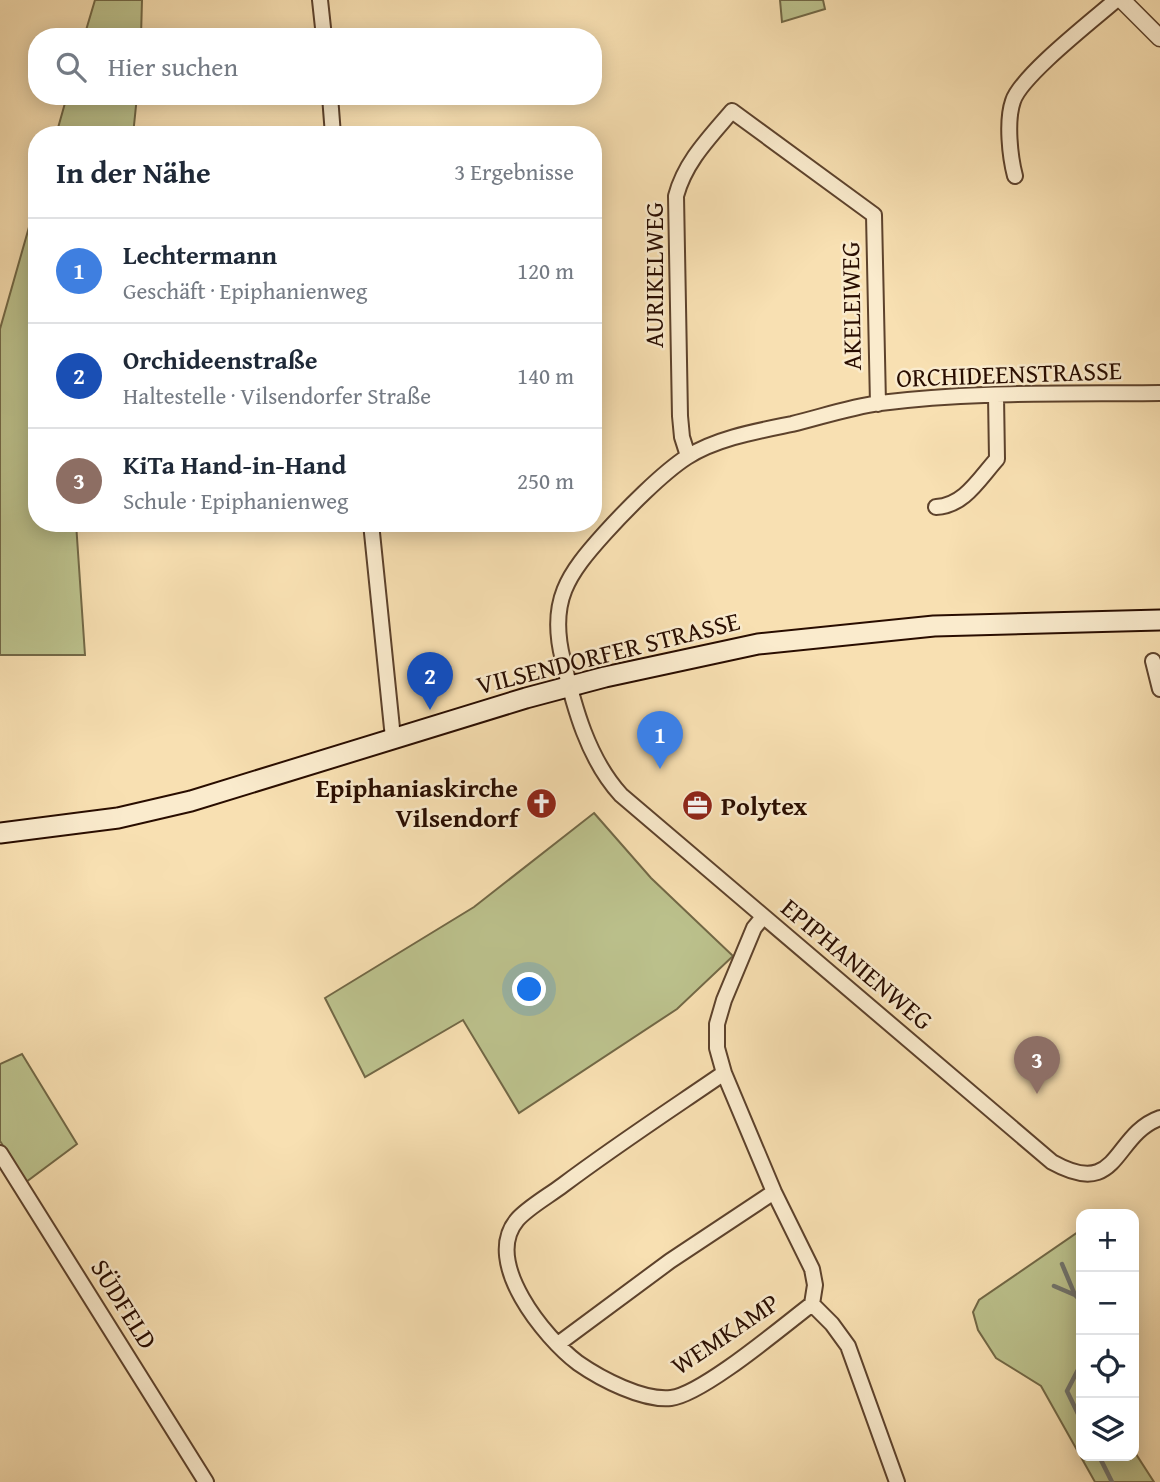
<!DOCTYPE html>
<html lang="de">
<head>
<meta charset="utf-8">
<style>
	:root { --surface:#fff; --page:#f2f2f3; --text:#1f2937; --muted:#747a83; --line:#e0e1e3; --accent:#8f2418 }
	body { margin:0; font-family:"Gentium Book Plus",serif; background:var(--page); color:var(--text) }
	.controls { position:absolute; right:21px; bottom:21px; display:grid; overflow:hidden; border-radius:14px; box-shadow:0 4px 18px #0003 }
	.controls button { width:63px; height:63px; display:grid; place-items:center; padding:0; border:0; border-bottom:2px solid var(--line); background:var(--surface); color:var(--text); font:35px sans-serif }
	.you { position:absolute; left:530px; top:990px; width:24px; height:24px; margin:-18px; border:5px solid #fff; border-radius:50%; background:#1a73e8; box-shadow:0 0 0 10px #1a73e833 }
	.badge { display:grid; place-items:center; width:46px; height:46px; border-radius:50%; background:var(--accent); color:#fff; font-size:23px; font-weight:700 }
	.pin { position:absolute; translate:-50% -58px; filter:drop-shadow(0 2px 4px #0008) }
	.pin::after { content:''; position:absolute; top:37px; width:24px; height:21px; background:inherit; clip-path:polygon(0 0,100% 0,50% 100%) }
	.list { margin:0; padding:0; list-style:none }
	h2 { display:flex; justify-content:space-between; align-items:center; height:91px; margin:0; padding:0 28px; font-size:30px }
	h2 small { font-size:23px; font-weight:400; color:var(--muted) }
	.list li { display:grid; grid-template-columns:46px 1fr auto; gap:21px; align-items:center; box-sizing:border-box; height:105px; padding:0 28px; border-top:2px solid var(--line) }
	.list b { display:block; font-size:26px; white-space:nowrap }
	.list p { margin:0; font-size:23px; white-space:nowrap; color:var(--muted) }
	.list em { font-size:23px; font-style:normal; color:var(--muted) }
	.icon { flex:none; width:38px; height:38px; fill:none; stroke:currentColor; stroke-width:2; stroke-linecap:round; stroke-linejoin:round }
	.map { position:relative; flex:none; width:1160px; height:1482px; overflow:hidden }
	.search { position:absolute; background:var(--surface); box-shadow:0 4px 18px #0003; left:28px; top:28px; width:574px; height:77px; display:flex; align-items:center; gap:18px; box-sizing:border-box; padding:0 24px; border-radius:28px; color:var(--muted); font-size:26px }
	.panel { position:absolute; background:var(--surface); box-shadow:0 4px 18px #0003; left:28px; top:126px; width:574px; height:406px; border-radius:28px }
	.map>svg:first-child { display:block }
	.green { fill:#bcc28d; stroke:#726846; stroke-width:2 }
	.lines { fill:none; stroke-linecap:round; stroke-linejoin:round }
	.stream { stroke:#72756e; stroke-width:4.5 }
	.minor-casing { stroke:#5d422c; stroke-width:18 }
	.tertiary-casing { stroke:#5d422c; stroke-width:19 }
	.secondary-casing { stroke:#290d00; stroke-width:23 }
	.minor { stroke:#faebcd; stroke-width:14 }
	.tertiary { stroke:#faebcd; stroke-width:16 }
	.secondary { stroke:#faebcd; stroke-width:19 }
	.labels { text-anchor:middle; stroke-width:5; stroke-linejoin:round; paint-order:stroke }
	.street-label { font-size:26px; fill:#290d00; stroke:#faebcd }
	.poi-label { font-size:26px; font-weight:bold; fill:#290d00; stroke:#faebcd; text-anchor:end }
</style>
</head>
<body>
<div class="map">
<svg width="1160" height="1482" viewBox="0 0 1160 1482">
	<rect width="100%" height="100%" fill="#f8e0b2"/>
	<filter id="stains"><feTurbulence type="fractalNoise" baseFrequency=".00286" numOctaves="4"/><feColorMatrix values="0 0 0 0 .2 0 0 0 0 .09 0 0 0 0 .02 0 0 0 .5 -.17"/></filter>
	<radialGradient id="worn" r=".72"><stop offset=".6" stop-color="#630" stop-opacity="0"/><stop offset="1" stop-color="#630" stop-opacity=".3"/></radialGradient>
	<path class="green" d="M 95,0 L 142,0 L 141,37 L 84,37 Z
		M 780,0 L 823,0 L 825,9 L 782,22 Z
		M 67,96 L 137,96 L 133,135 L 56,135 Z
		M 37,199 L 37,523 L 76,523 L 85,655 L 0,655 L 0,329 Z
		M 594,813 L 651,878 L 733,956 L 677,1009 L 519,1113 L 463,1020 L 365,1077 L 325,998 L 474,907 Z
		M 22,1054 L 77,1144 L 26,1182 L 0,1141 L 0,1064 Z
		M 1081,1230 L 1081,1456 L 1134,1456 L 1134,1451 L 1154,1482 L 1095,1482 L 1041,1386 L 996,1358 L 978,1330 L 973,1312 L 979,1300 Z"/>
	<g class="lines">
		<path class="stream" d="M 1062,1264 L 1075,1295
			M 1054,1286 L 1075,1295 L 1081,1301
			M 1081,1364 L 1067,1391 L 1081,1420
			M 1099,1456 L 1112,1482"/>
		<defs>
			<path id="minor" d="M 320,0 L 324,37
				M 330,96 L 333,135
				M 1015,176 C 1010,157 1006,121 1013,101 C 1021,76 1093,20 1116,0
				M 1160,393 C 1067,394 972,391 880,403 C 850,407 821,417 792,424 C 758,431 717,438 687,457 C 662,473 625,511 605,533 C 568,574 548,601 563,660 C 574,707 588,759 621,795 L 1052,1162 C 1120,1200 1112,1135 1160,1118
				M 688,456 L 682,437 L 680,416 L 676,196 C 685,162 709,138 732,111 L 874,215 L 878,404
				M 936,507 C 964,506 979,479 997,459 L 996,396
				M 371,523 L 393,738
				M 1153,661 L 1160,689
				M 724,1073 C 670,1110 615,1146 563,1185 C 550,1195 527,1208 517,1220 C 482,1262 545,1338 578,1363 C 601,1379 643,1401 671,1398 C 703,1394 783,1326 812,1304 L 815,1285 L 812,1269 L 774,1192 L 724,1073 L 717,1048 L 717,1024 L 724,1000 L 754,928 L 763,917
				M 0,1153 L 206,1482
				M 812,1304 L 832,1324 L 848,1346 L 897,1482
				M 558,1344 L 670,1261 L 774,1192"/>
			<path id="tertiary" d="M 1122,0 L 1160,38"/>
			<path id="secondary" d="M 0,833 L 118,818 L 191,801 L 526,698 L 605,677 L 758,644 L 934,626 L 1160,620"/>
		</defs>
		<use href="#minor" class="minor-casing"/>
		<use href="#tertiary" class="tertiary-casing"/>
		<use href="#secondary" class="secondary-casing"/>
		<use href="#minor" class="minor"/>
		<use href="#tertiary" class="tertiary"/>
		<use href="#secondary" class="secondary"/>
	</g>
	<defs>
		<symbol id="church-disc" viewBox="-11 -11 22 22"><circle r="9.5" fill="#8f2418" stroke="#faebcd"/><path d="M-1.2-6h2.4v3.5h3.3v2.4h-3.3V6h-2.4V-.1h-3.3v-2.4h3.3Z" fill="#fff"/></symbol>
		<symbol id="office-disc" viewBox="-11 -11 22 22"><circle r="9.5" fill="#8f2418" stroke="#faebcd"/><path d="M-6-3h4V-5.5h4V-3h4V5H-6ZM-1-4.5V-3h2v-1.5ZM-6 0V1H6V0Z" fill="#fff"/></symbol>
	</defs>
	<g fill-rule="evenodd">
		<use href="#church-disc" x="524" y="786" width="35" height="35"/>
		<use href="#office-disc" x="680" y="788" width="35" height="35"/>
	</g>
	<g class="labels">
		<g class="street-label">
			<text transform="translate(654 275) rotate(-90)" y="9">AURIKELWEG</text>
			<text transform="translate(851 306) rotate(-91)" y="9">AKELEIWEG</text>
			<text transform="translate(1009 374) rotate(-2)" y="9">ORCHIDEENSTRASSE</text>
			<text transform="translate(608 653) rotate(-14)" y="9">VILSENDORFER STRASSE</text>
			<text transform="translate(857 964) rotate(40)" y="9">EPIPHANIENWEG</text>
			<text transform="translate(124 1304) rotate(58)" y="9">SÜDFELD</text>
			<text transform="translate(725 1334) rotate(-34)" y="9">WEMKAMP</text>
		</g>
		<g class="poi-label">
			<text x="518" y="797">Epiphaniaskirche<tspan x="518" dy="30">Vilsendorf</tspan></text>
			<text x="721" y="815" text-anchor="start">Polytex</text>
		</g>
	</g>
	<rect width="100%" height="100%" filter="url(#stains)"/>
	<rect width="100%" height="100%" fill="url(#worn)"/>
</svg>
<div class="controls">
<button>+</button>
<button>−</button>
<button><svg class="icon" aria-label="locate" viewBox="0 0 24 24"><circle cx="12" cy="12" r="6"/><path d="M12 2v4M12 18v4M2 12h4M18 12h4"/></svg></button>
<button><svg class="icon" aria-label="layers" viewBox="0 0 24 24"><path d="M12 4l9 5-9 5-9-5zM3 14l9 5 9-5"/></svg></button>
</div>
<div class="you"></div>
<div class="pin badge" style="left:660px;top:769px;background:#3f7fe0">1</div>
<div class="pin badge" style="left:430px;top:710px;background:#1a4fb4">2</div>
<div class="pin badge" style="left:1037px;top:1094px;background:#8d6e63">3</div>
<div class="search"><svg class="icon" aria-label="search" viewBox="0 0 24 24"><circle cx="10" cy="10" r="6"/><path d="M15 15l6 6"/></svg>Hier suchen</div>
<section class="panel">
<h2>In der Nähe<small>3 Ergebnisse</small></h2>
<ul class="list">
<li><span class="badge" style="background:#3f7fe0">1</span><div><b>Lechtermann</b><p>Geschäft · Epiphanienweg</p></div><em>120 m</em></li>
<li><span class="badge" style="background:#1a4fb4">2</span><div><b>Orchideenstraße</b><p>Haltestelle · Vilsendorfer Straße</p></div><em>140 m</em></li>
<li><span class="badge" style="background:#8d6e63">3</span><div><b>KiTa Hand-in-Hand</b><p>Schule · Epiphanienweg</p></div><em>250 m</em></li>
</ul>
</section>
</div>
</body>
</html>
